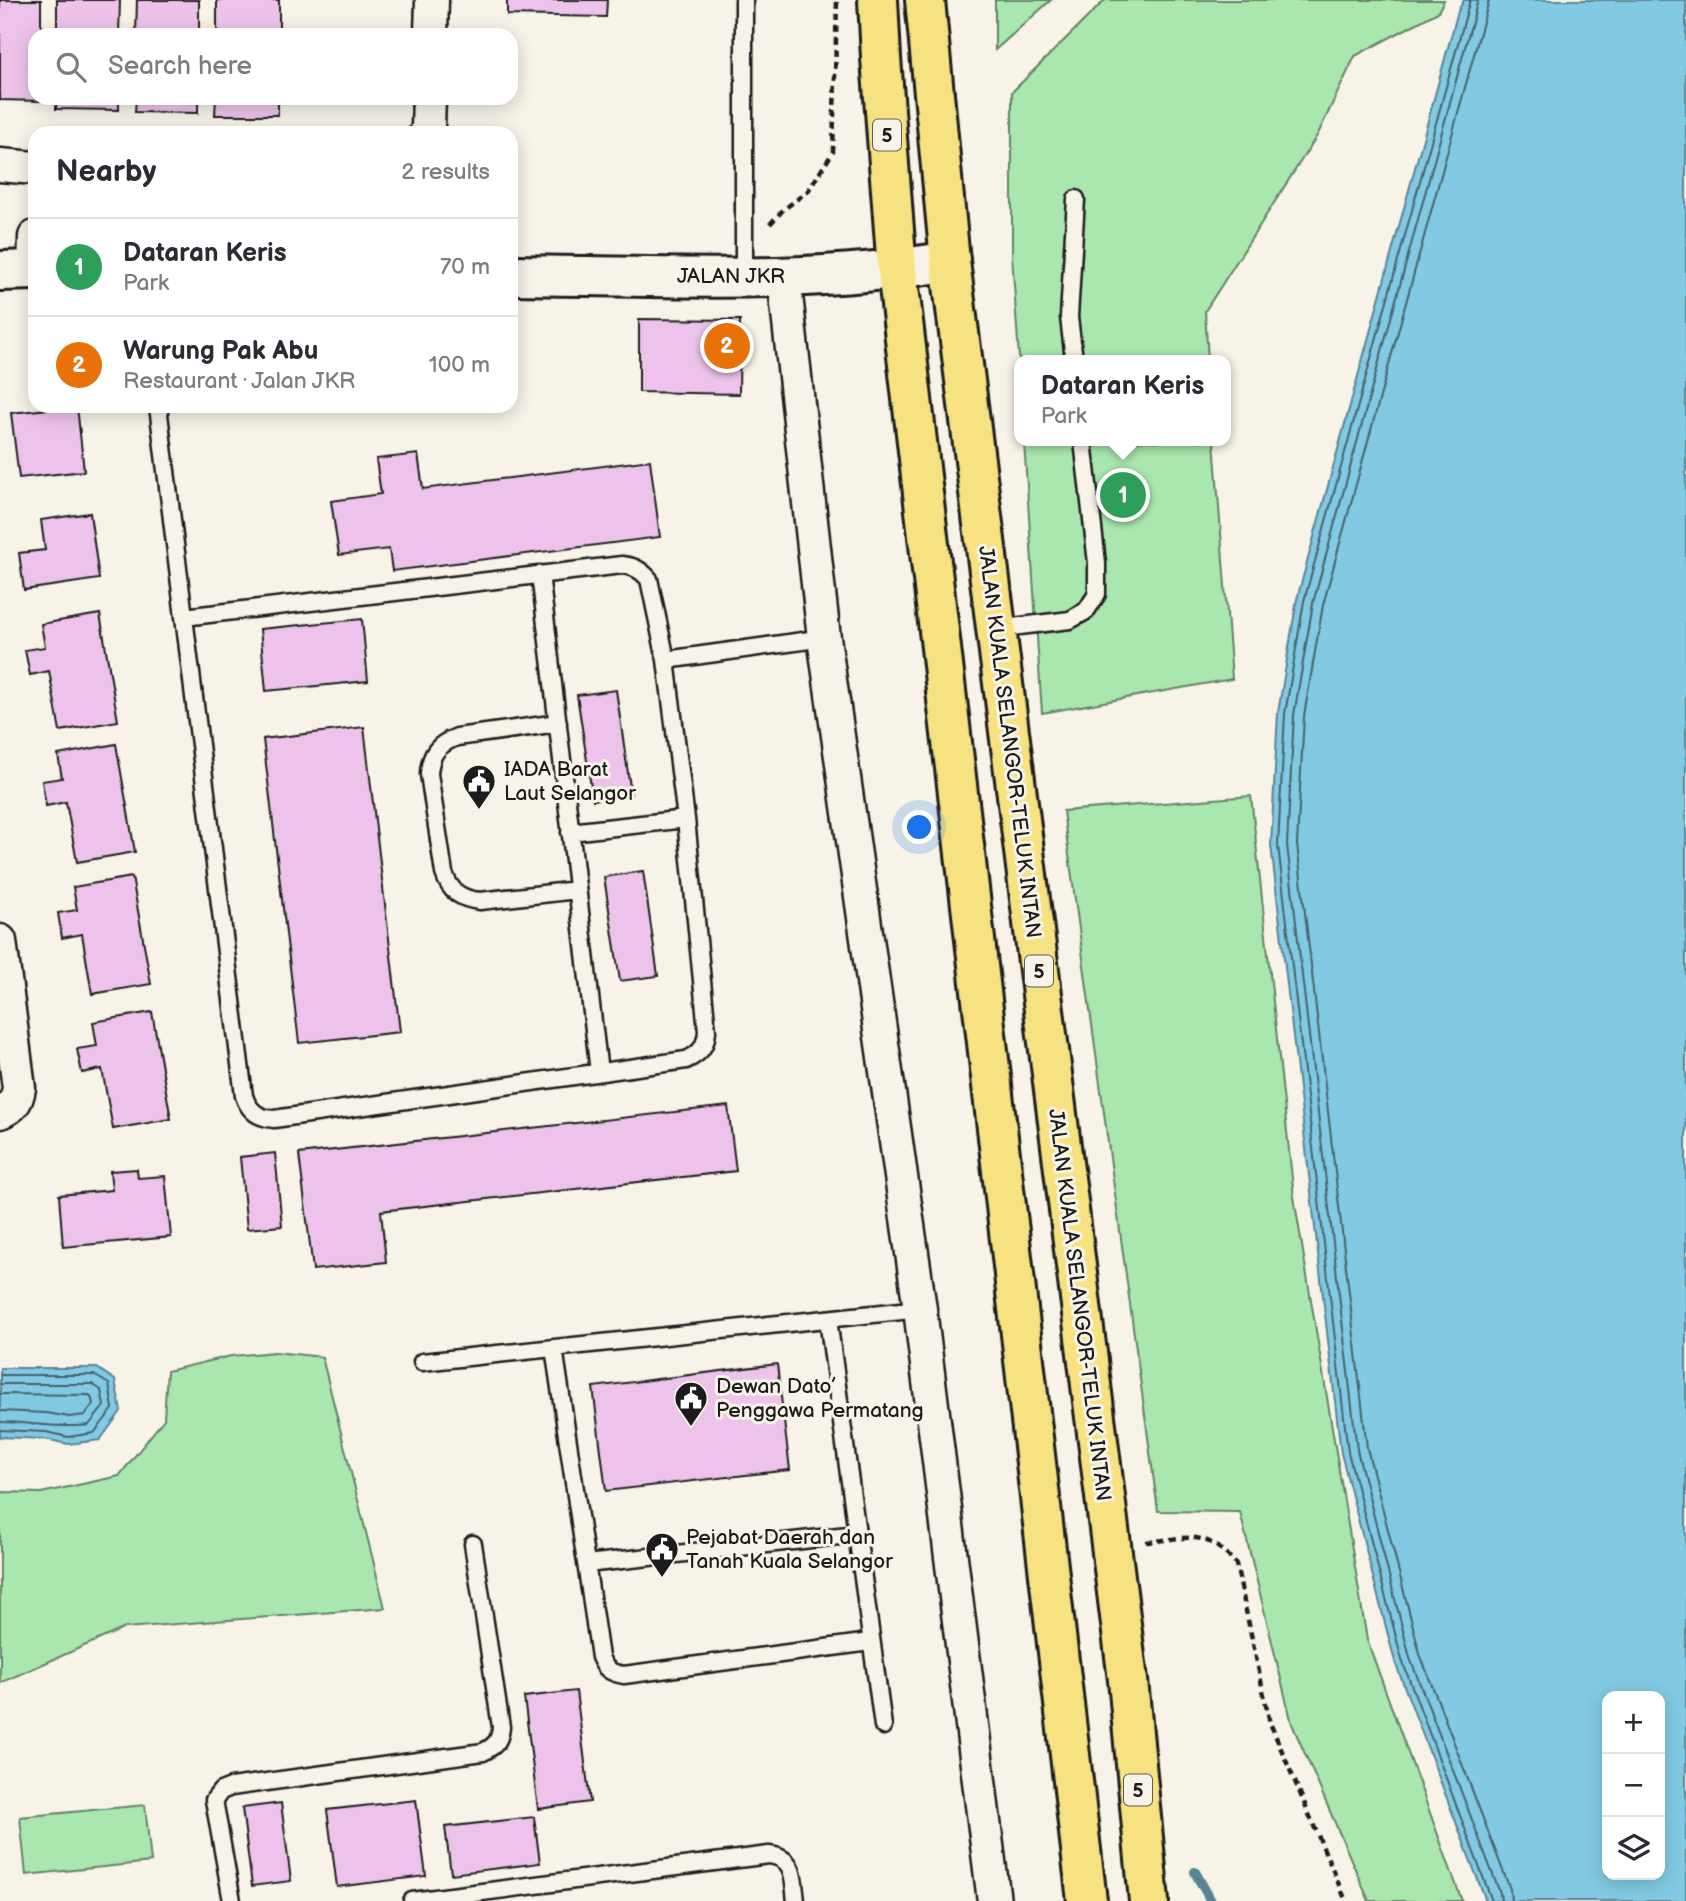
<!DOCTYPE html>
<html lang="en">
<head>
<meta charset="utf-8">
<style>
	:root { --surface:#fff; --page:#f7f7f7; --text:#2b2b33; --muted:#7c7c81; --line:#e1e1e2; --accent:#ea580c }
	body { margin:0; font-family:"Balsamiq Sans",sans-serif; background:var(--page); color:var(--text) }
	.controls { position:absolute; right:21px; bottom:21px; display:grid; overflow:hidden; border-radius:14px; box-shadow:0 4px 18px #0003 }
	.controls button { width:63px; height:63px; display:grid; place-items:center; padding:0; border:0; border-bottom:2px solid var(--line); background:var(--surface); color:var(--text); font:35px sans-serif }
	.you { position:absolute; left:920px; top:828px; width:24px; height:24px; margin:-18px; border:5px solid #fff; border-radius:50%; background:#1a73e8; box-shadow:0 0 0 10px #1a73e833 }
	.badge { display:grid; place-items:center; width:46px; height:46px; border-radius:50%; background:var(--accent); color:#fff; font-size:23px; font-weight:700 }
	.pin { position:absolute; translate:-50% -50%; border:4px solid #fff; box-shadow:0 2px 7px #0006 }
	.popup { position:absolute; left:1014px; top:355px; width:217px; height:91px; box-sizing:border-box; display:grid; place-content:center; border-radius:14px; background:var(--surface); filter:drop-shadow(0 2px 5px #0005); font-size:23px; white-space:nowrap; color:var(--muted) }
	.popup b { font-size:26px; color:var(--text) }
	.popup::after { content:''; position:absolute; left:50%; top:100%; margin-left:-14px; border:14px solid transparent; border-top-color:var(--surface) }
	.list { margin:0; padding:0; list-style:none }
	h2 { display:flex; justify-content:space-between; align-items:center; height:91px; margin:0; padding:0 28px; font-size:30px }
	h2 small { font-size:23px; font-weight:400; color:var(--muted) }
	.list li { display:grid; grid-template-columns:46px 1fr auto; gap:21px; align-items:center; box-sizing:border-box; height:98px; padding:0 28px; border-top:2px solid var(--line) }
	.list b { display:block; font-size:26px; white-space:nowrap }
	.list p { margin:0; font-size:23px; white-space:nowrap; color:var(--muted) }
	.list em { font-size:23px; font-style:normal; color:var(--muted) }
	.icon { flex:none; width:38px; height:38px; fill:none; stroke:currentColor; stroke-width:2; stroke-linecap:round; stroke-linejoin:round }
	.map { position:relative; flex:none; width:1686px; height:1901px; overflow:hidden }
	.search { position:absolute; background:var(--surface); box-shadow:0 4px 18px #0003; left:28px; top:28px; width:490px; height:77px; display:flex; align-items:center; gap:18px; box-sizing:border-box; padding:0 24px; border-radius:21px; color:var(--muted); font-size:26px }
	.panel { position:absolute; background:var(--surface); box-shadow:0 4px 18px #0003; left:28px; top:126px; width:490px; height:287px; border-radius:21px }
	.map>svg:first-child { display:block }
	.green { fill:#a9e7af; stroke:#628266; stroke-width:2 }
	.water { fill:#82cae3; stroke:#598493; stroke-width:2; fill-rule:evenodd }
	.lines { fill:none; stroke-linecap:round; stroke-linejoin:round }
	.shore { stroke:#45626c; stroke-width:2 }
	.stream { stroke:#598493; stroke-width:10 }
	.building { fill:#edc3eb; stroke:#1c1c1c; stroke-width:2 }
	.lane-casing { stroke:#1c1c1c; stroke-width:21 }
	.street-casing { stroke:#1c1c1c; stroke-width:37 }
	.secondary-casing { stroke:#1c1c1c; stroke-width:44 }
	.highway-casing { stroke:#1c1c1c; stroke-width:44 }
	.path { stroke:#1c1c1c; stroke-width:4.5; stroke-dasharray:7 5; stroke-linecap:butt }
	.lane { stroke:#f7f3e8; stroke-width:16 }
	.street { stroke:#f7f3e8; stroke-width:32 }
	.secondary { stroke:#f7f3e8; stroke-width:38 }
	.highway { stroke:#f7e281; stroke-width:38 }
	.labels { text-anchor:middle; stroke-width:6; stroke-linejoin:round; paint-order:stroke }
	.shield { fill:#f7f3e8; stroke:#5e5c59; stroke-width:2 }
	.shield-label { font-size:19px; font-weight:bold; fill:#1c1c1c }
	.street-label { font-size:21px; fill:#1c1c1c; stroke:#f7f3e8 }
	.poi-label { font-size:21px; fill:#1c1c1c; stroke:#f7f3e8; text-anchor:start }
</style>
</head>
<body>
<div class="map">
<svg width="1686" height="1901" viewBox="0 0 1686 1901">
	<rect width="100%" height="100%" fill="#f7f3e8"/>
	<filter id="ink" filterUnits="userSpaceOnUse"><feTurbulence type="fractalNoise" baseFrequency=".0143" numOctaves="2"/><feDisplacementMap in="SourceGraphic" scale="14" xChannelSelector="R" yChannelSelector="G"/><feConvolveMatrix kernelMatrix="1 2 1 2 8 2 1 2 1" color-interpolation-filters="sRGB"/></filter>
	<g filter="url(#ink)">
		<path class="green" d="M 995,0 L 1051,0 L 995,50 Z
			M 1105,0 L 1444,0 L 1438,12 L 1355,56 L 1318,134 L 1205,311 L 1208,360 L 1020,360 L 1020,372 L 1012,256 L 1012,92 Z
			M 1024,441 L 1214,441 L 1232,679 L 1042,713 Z
			M 1251,796 L 1294,1197 L 1367,1640 L 1462,1901 L 1369,1901 L 1292,1724 L 1240,1512 L 1158,1511 L 1063,811 Z
			M 275,1352 L 322,1357 L 385,1608 L 125,1628 L 0,1683 L 0,1492 L 41,1493 L 119,1476 L 164,1419 L 167,1371 L 231,1356 Z
			M 145,1805 L 151,1862 L 26,1875 L 20,1817 Z"/>
		<path class="water" d="M 1464,0 L 1686,0 L 1686,1901 L 1486,1901 L 1395,1662 L 1341,1453 L 1271,845 L 1278,713 L 1297,599 L 1458,11 ZM 1607,1696 L 1660,1696 L 1660,1875 L 1607,1875 Z
			M 0,1368 L 97,1368 L 115,1380 L 121,1411 L 100,1440 L 68,1444 L 45,1439 L 0,1437 Z"/>
		<g class="lines">
			<path class="shore" d="M 1470,0 L 1304,601 L 1285,714 L 1278,845 L 1348,1452 L 1402,1660 L 1492,1901
				M 1478,0 L 1313,603 L 1294,715 L 1287,845 L 1357,1450 L 1410,1658 L 1500,1893 L 1501,1901
				M 1489,0 L 1323,605 L 1304,716 L 1297,844 L 1367,1448 L 1420,1654 L 1510,1889 L 1511,1901
				M 0,1375 L 94,1375 L 109,1384 L 113,1409 L 94,1433 L 68,1437 L 46,1432 L 0,1430
				M 0,1384 L 92,1384 L 101,1390 L 104,1406 L 89,1425 C 60,1429 30,1422 0,1422
				M 0,1394 L 89,1395 L 91,1396 L 93,1404 L 85,1415 L 69,1417 L 47,1413 L 0,1411"/>
			<path class="stream" d="M 1195,1872 L 1211,1901"/>
		</g>
		<path class="building" d="M 0,0 L 41,0 L 41,35 L 35,35 L 35,98 L 40,98 L 40,101 L 0,100 Z
			M 57,0 L 120,0 L 119,35 L 57,35 Z
			M 137,0 L 199,0 L 199,35 L 136,35 Z
			M 217,0 L 279,0 L 279,35 L 217,35 Z
			M 507,0 L 607,0 L 606,17 L 507,15 Z
			M 56,98 L 119,98 L 119,110 L 56,109 Z
			M 136,98 L 198,98 L 198,113 L 135,112 Z
			M 216,98 L 278,98 L 278,115 L 215,115 Z
			M 639,319 L 740,320 L 739,394 L 639,392 Z
			M 77,406 L 84,471 L 19,478 L 11,413 Z
			M 418,454 L 423,489 L 650,460 L 660,537 L 392,571 L 389,549 L 339,555 L 331,501 L 381,494 L 376,459 Z
			M 90,513 L 99,579 L 24,590 L 19,553 L 45,550 L 41,520 Z
			M 100,614 L 118,721 L 60,731 L 49,671 L 30,675 L 25,650 L 45,647 L 41,624 Z
			M 362,619 L 368,681 L 266,691 L 260,629 Z
			M 616,690 L 631,794 L 593,800 L 577,695 Z
			M 364,727 L 400,1032 L 299,1043 L 263,739 Z
			M 116,744 L 135,852 L 77,862 L 66,802 L 46,806 L 42,781 L 62,778 L 58,755 Z
			M 643,871 L 658,976 L 620,981 L 604,877 Z
			M 132,877 L 151,984 L 92,994 L 82,934 L 62,938 L 58,913 L 77,910 L 73,887 Z
			M 152,1012 L 171,1119 L 113,1129 L 102,1069 L 82,1073 L 77,1049 L 97,1046 L 93,1022 Z
			M 728,1106 L 736,1171 L 381,1211 L 386,1262 L 313,1270 L 299,1154 Z
			M 275,1153 L 282,1226 L 247,1229 L 240,1157 Z
			M 137,1169 L 138,1178 L 165,1176 L 171,1237 L 63,1247 L 59,1195 L 112,1190 L 110,1171 Z
			M 777,1364 L 790,1470 L 606,1491 L 593,1387 Z
			M 576,1691 L 590,1802 L 538,1809 L 524,1697 Z
			M 416,1800 L 426,1876 L 337,1887 L 327,1810 Z
			M 281,1803 L 291,1881 L 252,1886 L 242,1808 Z
			M 534,1817 L 540,1863 L 451,1874 L 445,1827 Z"/>
		<g class="lines">
			<defs>
				<path id="lane" d="M 744,276 L 744,0
					M 1074,360 L 1069,317 L 1076,199
					M 158,406 L 184,617 L 622,565 C 634,566 641,570 649,579 L 666,660 L 686,819 L 707,1031 C 706,1046 700,1054 686,1060 L 274,1119 C 258,1118 249,1111 244,1096 L 184,617
					M 540,574 L 599,1072
					M 996,629 L 1070,620 L 1086,611 L 1097,594 L 1097,563 L 1083,441
					M 666,660 L 824,638
					M 558,723 L 457,737 C 438,744 430,754 429,774 L 444,873 C 450,892 461,899 480,901 L 577,890
					M 570,832 L 686,819
					M 828,1319 L 883,1726
					M 554,1348 L 600,1657 C 605,1669 610,1673 624,1675 L 870,1642
					M 422,1362 L 920,1309
					M 586,1564 L 857,1534
					M 232,1901 L 214,1800 L 221,1791 L 231,1787 L 483,1752 C 495,1746 500,1741 501,1727 L 473,1544
					M 412,1901 L 769,1855 C 796,1858 793,1879 796,1901"/>
				<path id="street" d="M 431,35 L 432,0
					M 426,133 L 428,127 L 429,98
					M 0,165 L 35,168
					M 34,270 L 35,237
					M 784,277 L 824,638 L 920,1309 L 994,1901
					M 0,941 L 19,1088 C 17,1101 13,1107 0,1112"/>
				<path id="secondary" d="M 0,271 L 35,270
					M 511,275 C 657,276 806,286 950,261"/>
				<path id="highway" d="M 878,0 L 881,58 L 897,270 L 1087,1901
					M 925,0 L 950,261 L 1128,1680 L 1149,1901"/>
			</defs>
			<use href="#lane" class="lane-casing"/>
			<use href="#street" class="street-casing"/>
			<use href="#secondary" class="secondary-casing"/>
			<use href="#highway" class="highway-casing"/>
			<path class="path" d="M 770,224 L 783,210 L 808,191 L 833,152 L 837,0
				M 1146,1542 C 1190,1538 1204,1528 1236,1564 L 1270,1723 L 1346,1901"/>
			<use href="#lane" class="lane"/>
			<use href="#street" class="street"/>
			<use href="#secondary" class="secondary"/>
			<use href="#highway" class="highway"/>
		</g>
	</g>
	<defs>
		<symbol id="civic-pin" viewBox="-11 -11 22 30"><path d="M0 17L-7.5 6A9.5 9.5 0 1 1 7.5 6Z" fill="#1c1c1c" stroke="#f7f3e8"/><path d="M-.6-6.5H3V-4.5H.6V-3L4-1V1h2V6H-6V1h2V-1L-.6-3ZM-1.2 2.5V6h2.4V2.5Z" fill="#fff"/></symbol>
	</defs>
	<g fill-rule="evenodd">
		<use href="#civic-pin" x="460" y="762" width="38" height="52"/>
		<use href="#civic-pin" x="672" y="1379" width="38" height="52"/>
		<use href="#civic-pin" x="643" y="1530" width="38" height="52"/>
	</g>
	<g class="labels">
		<g class="shield">
			<rect x="873" y="119.5" width="28" height="31" rx="5"/>
			<rect x="1025" y="955.5" width="28" height="31" rx="5"/>
			<rect x="1124" y="1774.5" width="28" height="31" rx="5"/>
		</g>
		<g class="shield-label">
			<text x="887" y="142">5</text>
			<text x="1039" y="978">5</text>
			<text x="1138" y="1797">5</text>
		</g>
		<g class="street-label">
			<text x="731" y="283">JALAN JKR</text>
			<text transform="translate(1010 742) rotate(83)" y="7">JALAN KUALA SELANGOR-TELUK INTAN</text>
			<text transform="translate(1080 1305) rotate(83)" y="7">JALAN KUALA SELANGOR-TELUK INTAN</text>
		</g>
		<g class="poi-label">
			<text x="504" y="776">IADA Barat<tspan x="504" dy="24">Laut Selangor</tspan></text>
			<text x="716" y="1393">Dewan Dato’<tspan x="716" dy="24">Penggawa Permatang</tspan></text>
			<text x="686" y="1544">Pejabat Daerah dan<tspan x="686" dy="24">Tanah Kuala Selangor</tspan></text>
		</g>
	</g>
</svg>
<div class="controls">
<button>+</button>
<button>−</button>
<button><svg class="icon" aria-label="layers" viewBox="0 0 24 24"><path d="M12 4l9 5-9 5-9-5zM3 14l9 5 9-5"/></svg></button>
</div>
<div class="you"></div>
<div class="pin badge" style="left:1123px;top:495px;background:#2e9e5b">1</div>
<div class="popup"><b>Dataran Keris</b>Park</div>
<div class="pin badge" style="left:727px;top:346px;background:#e8710a">2</div>
<div class="search"><svg class="icon" aria-label="search" viewBox="0 0 24 24"><circle cx="10" cy="10" r="6"/><path d="M15 15l6 6"/></svg>Search here</div>
<section class="panel">
<h2>Nearby<small>2 results</small></h2>
<ul class="list">
<li><span class="badge" style="background:#2e9e5b">1</span><div><b>Dataran Keris</b><p>Park</p></div><em>70 m</em></li>
<li><span class="badge" style="background:#e8710a">2</span><div><b>Warung Pak Abu</b><p>Restaurant · Jalan JKR</p></div><em>100 m</em></li>
</ul>
</section>
</div>
</body>
</html>
